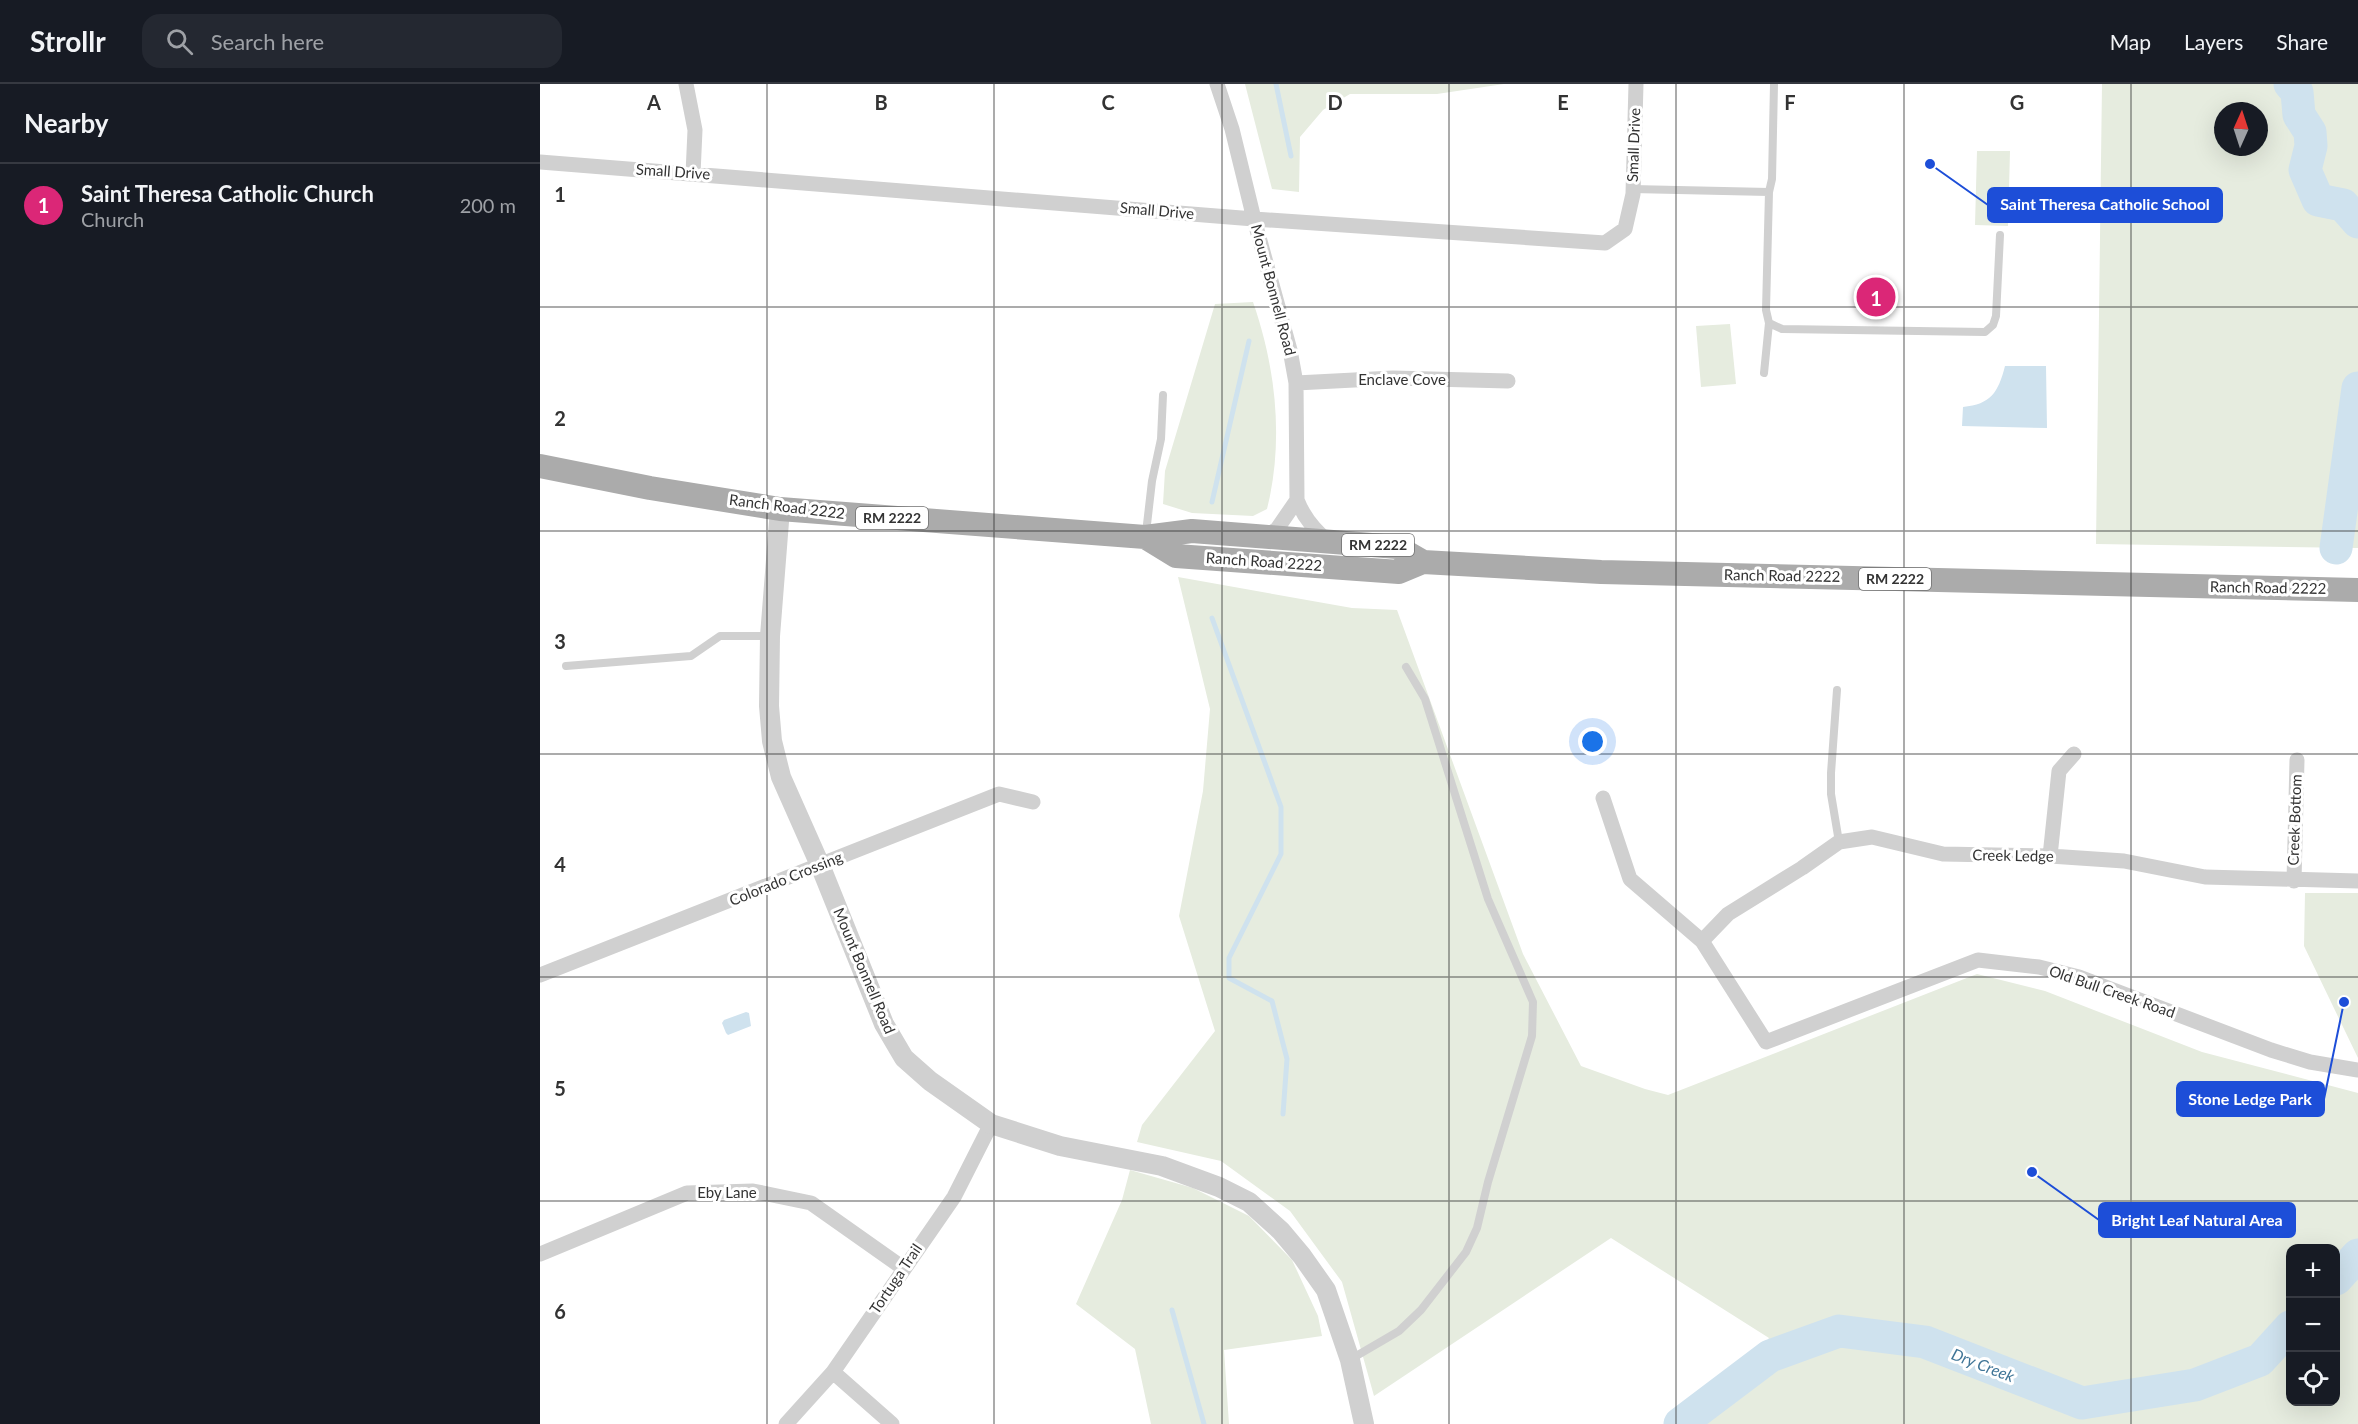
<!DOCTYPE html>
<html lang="en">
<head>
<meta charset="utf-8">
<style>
	:root { --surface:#171b24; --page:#242831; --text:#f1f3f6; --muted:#9ea1a6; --line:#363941; --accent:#db2777 }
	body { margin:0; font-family:Lato,sans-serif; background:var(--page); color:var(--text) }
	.controls { position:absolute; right:18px; bottom:18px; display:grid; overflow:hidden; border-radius:12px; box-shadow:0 6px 24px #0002 }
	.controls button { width:54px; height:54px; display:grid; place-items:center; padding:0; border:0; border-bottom:2px solid var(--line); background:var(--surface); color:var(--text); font:30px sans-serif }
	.compass { position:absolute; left:1674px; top:18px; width:54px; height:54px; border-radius:50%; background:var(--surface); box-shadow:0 6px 24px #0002; rotate:3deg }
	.you { position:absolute; left:1053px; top:658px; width:21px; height:21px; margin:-15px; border:4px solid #fff; border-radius:50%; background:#1a73e8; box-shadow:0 0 0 9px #1a73e833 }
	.badge { display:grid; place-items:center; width:39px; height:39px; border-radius:50%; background:var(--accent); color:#fff; font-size:20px; font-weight:700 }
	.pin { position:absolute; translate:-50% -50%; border:3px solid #fff; box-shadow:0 2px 6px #0006 }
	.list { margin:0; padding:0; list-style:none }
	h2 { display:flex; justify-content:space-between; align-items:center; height:78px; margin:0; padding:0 24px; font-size:26px }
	h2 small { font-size:20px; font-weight:400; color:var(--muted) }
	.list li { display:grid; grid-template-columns:39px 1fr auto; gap:18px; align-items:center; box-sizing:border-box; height:84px; padding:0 24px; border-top:2px solid var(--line) }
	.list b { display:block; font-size:22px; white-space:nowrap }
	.list p { margin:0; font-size:20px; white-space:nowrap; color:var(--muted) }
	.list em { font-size:20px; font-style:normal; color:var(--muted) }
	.icon { flex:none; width:33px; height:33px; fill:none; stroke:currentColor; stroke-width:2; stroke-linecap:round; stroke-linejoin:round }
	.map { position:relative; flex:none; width:1818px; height:1340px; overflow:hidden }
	header { display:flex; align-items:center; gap:36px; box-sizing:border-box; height:84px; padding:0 30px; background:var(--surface); border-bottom:2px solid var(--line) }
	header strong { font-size:28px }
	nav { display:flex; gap:33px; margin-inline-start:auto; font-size:21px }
	.search { width:420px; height:54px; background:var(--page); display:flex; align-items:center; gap:15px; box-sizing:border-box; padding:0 21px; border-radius:18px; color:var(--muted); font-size:22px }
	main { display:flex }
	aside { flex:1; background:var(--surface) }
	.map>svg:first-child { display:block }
	.green { fill:#e6ecdf; fill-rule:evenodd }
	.water { fill:#cfe2ee }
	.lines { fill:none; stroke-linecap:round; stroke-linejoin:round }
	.stream { stroke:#cfe2ee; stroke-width:5 }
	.river { stroke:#cfe2ee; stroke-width:33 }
	.service { stroke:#d0d0d0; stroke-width:8 }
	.minor { stroke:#d0d0d0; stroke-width:15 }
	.tertiary { stroke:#d0d0d0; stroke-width:20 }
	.primary { stroke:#ababab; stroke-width:24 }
	.grid { fill:none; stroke:#333; stroke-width:1.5; stroke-opacity:0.55 }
	.labels { text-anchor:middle; stroke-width:6; stroke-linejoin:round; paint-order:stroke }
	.shield { fill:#fff; stroke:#707070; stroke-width:1.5 }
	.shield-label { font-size:14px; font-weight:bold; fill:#333 }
	.street-label { font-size:15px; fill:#333; stroke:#fff }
	.water-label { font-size:16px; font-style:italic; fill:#3f7597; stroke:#fff }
	.grid-label { font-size:20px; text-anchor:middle; font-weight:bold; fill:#333; stroke:#fff; stroke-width:6; stroke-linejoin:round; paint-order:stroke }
	.leader { fill:none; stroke:#1d4ed8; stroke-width:2 }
	.callout-dot { fill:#1d4ed8; stroke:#fff; stroke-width:2 }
	.callout { fill:#1d4ed8; stroke:#1d4ed8; stroke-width:2 }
	.callout-label { font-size:16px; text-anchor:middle; font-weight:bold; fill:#fff }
</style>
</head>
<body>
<header>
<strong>Strollr</strong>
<div class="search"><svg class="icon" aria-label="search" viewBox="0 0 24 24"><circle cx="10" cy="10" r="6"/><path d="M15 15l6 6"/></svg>Search here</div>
<nav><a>Map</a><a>Layers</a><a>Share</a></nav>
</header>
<main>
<aside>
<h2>Nearby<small></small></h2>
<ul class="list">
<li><span class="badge">1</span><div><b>Saint Theresa Catholic Church</b><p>Church</p></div><em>200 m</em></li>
</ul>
</aside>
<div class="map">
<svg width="1818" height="1340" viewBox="0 0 1818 1340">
	<rect width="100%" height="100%" fill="#fff"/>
	<path class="green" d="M 705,0 L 964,0 L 897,10 L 810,10 L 783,26 L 760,53 L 759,108 L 732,105 Z
		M 1562,0 L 1818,0 L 1818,464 L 1556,460 ZM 1683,27 L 1719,27 L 1719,63 L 1683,63 Z
		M 1437,67 L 1470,67 L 1468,142 L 1435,141 Z
		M 713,218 C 736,284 744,357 727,425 L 713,432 L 652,429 L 623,420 L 625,387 L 675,220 Z
		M 1190,240 L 1196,300 L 1161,303 L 1156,242 Z
		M 638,493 L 812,524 L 857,526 L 983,870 L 1041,982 L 1105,1005 L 1128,1011 L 1437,890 L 1505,907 L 1662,968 L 1818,1009 L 1818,1340 L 1164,1340 L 1229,1254 L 1071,1154 L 834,1312 L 802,1198 L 750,1127 L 681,1077 L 597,1058 L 602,1041 L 675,947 L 639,832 L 663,707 L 670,625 ZM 1750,1164 L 1796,1164 L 1796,1318 L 1750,1318 Z
		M 1765,809 L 1818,809 L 1818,974 L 1764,862 Z
		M 590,1086 L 653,1104 L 709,1132 L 752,1176 L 778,1232 L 782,1252 L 684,1266 L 689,1340 L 611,1340 L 595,1265 L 536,1220 L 582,1116 Z"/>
	<path class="water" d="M 1465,282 L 1506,282 L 1507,344 L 1422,342 L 1423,323 C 1451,320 1458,309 1465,282 Z
		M 206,928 L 209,929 L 211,942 L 188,951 L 186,949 L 182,939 L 184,936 Z"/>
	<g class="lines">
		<path class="stream" d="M 736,0 L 751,72
			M 672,418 L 709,257
			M 672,534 L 741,723 L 741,770 L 689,874 L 689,894 L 732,917 L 747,975 L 743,1030
			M 632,1226 L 664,1340"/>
		<path class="river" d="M 1750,0 L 1757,8 L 1759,31 L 1770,48 L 1771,62 L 1765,86 L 1778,116 L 1803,121 L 1818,138
			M 1796,464 L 1818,304
			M 1796,1195 L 1818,1171
			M 1140,1340 L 1230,1272 L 1299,1247 L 1385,1258 L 1542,1319 L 1655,1301 L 1720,1276 L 1750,1243"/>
		<path class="service" d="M 1092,105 L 1229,108 L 1226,226 L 1229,239 L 1242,245 L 1445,248 L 1453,241 L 1456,232 L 1460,151
			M 1229,108 L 1232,95 L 1234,0
			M 1224,289 L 1229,239
			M 606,449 L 612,397 L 621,355 L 623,311
			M 26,582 L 151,572 L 180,552 L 228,552
			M 1297,606 L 1291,689 L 1291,710 L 1299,758
			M 811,1275 L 859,1247 L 881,1226 L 926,1168 L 937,1144 L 948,1098 L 992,952 L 993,918 L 948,815 L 885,615 L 866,583"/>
		<path class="minor" d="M 146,0 L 155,46 L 153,90
			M 677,0 L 692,45 L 714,135 L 750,266 L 756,299 L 757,416 C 764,434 774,446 789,458
			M 0,78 L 714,135 L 1065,159 L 1085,145 L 1093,110 L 1096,0
			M 756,299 L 853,294 L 968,297
			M 726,453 L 737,445 L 757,416
			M 1063,714 L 1090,795 L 1162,857 L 1226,958 L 1438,876 L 1499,883 L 1539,893 L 1731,966 L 1770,978 L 1818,986
			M 1510,772 L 1519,687 L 1534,670
			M 1754,797 L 1757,676
			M 1162,857 L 1188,830 L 1262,784 L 1299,758 L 1332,753 L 1403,770 L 1510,772 L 1584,777 L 1665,793 L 1818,797
			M 0,891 L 459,710 L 493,718
			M 0,1170 L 147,1109 L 213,1107 L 271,1119 L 363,1184
			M 293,1288 L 352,1340
			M 246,1340 L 293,1288 L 414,1113 L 451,1040"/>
		<path class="tertiary" d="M 240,425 L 230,552 L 229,622 L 232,657 L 241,693 L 280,781 L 344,940 L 364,974 L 390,997 L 451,1040 L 520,1062 L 622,1082 L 679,1103 L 709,1118 L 741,1147 L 762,1172 L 786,1206 L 810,1276 L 824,1340"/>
		<path class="primary" d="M 0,382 L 110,404 L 240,425 L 605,453 L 652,447 L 857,463 L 883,478
			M 605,453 L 636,472 L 859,488 L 883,478 L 1061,488 L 1818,506"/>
	</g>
	<path class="grid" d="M 227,0 L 227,1340M 454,0 L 454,1340M 682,0 L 682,1340M 909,0 L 909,1340M 1136,0 L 1136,1340M 1364,0 L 1364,1340M 1591,0 L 1591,1340M 0,223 L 1818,223M 0,447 L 1818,447M 0,670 L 1818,670M 0,893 L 1818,893M 0,1117 L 1818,1117"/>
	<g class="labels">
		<g class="shield">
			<rect x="316" y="423" width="72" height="22" rx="4.5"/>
			<rect x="802" y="450" width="72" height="22" rx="4.5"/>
			<rect x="1319" y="484" width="72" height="22" rx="4.5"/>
		</g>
		<g class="shield-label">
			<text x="352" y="439">RM 2222</text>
			<text x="838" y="466">RM 2222</text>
			<text x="1355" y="500">RM 2222</text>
		</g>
		<g class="street-label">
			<text transform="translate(1094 61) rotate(-88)" y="5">Small Drive</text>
			<text transform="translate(133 88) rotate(4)" y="5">Small Drive</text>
			<text transform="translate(617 127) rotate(5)" y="5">Small Drive</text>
			<text transform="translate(733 206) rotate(75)" y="5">Mount Bonnell Road</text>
			<text x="862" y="301">Enclave Cove</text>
			<text transform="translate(247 423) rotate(7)" y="5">Ranch Road 2222</text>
			<text transform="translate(724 478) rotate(4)" y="5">Ranch Road 2222</text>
			<text transform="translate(1242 492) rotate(1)" y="5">Ranch Road 2222</text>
			<text transform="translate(1728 504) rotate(1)" y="5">Ranch Road 2222</text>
			<text transform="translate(1755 736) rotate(-88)" y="5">Creek Bottom</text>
			<text transform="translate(1473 772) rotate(1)" y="5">Creek Ledge</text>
			<text transform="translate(246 795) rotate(-22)" y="5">Colorado Crossing</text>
			<text transform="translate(324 887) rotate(67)" y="5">Mount Bonnell Road</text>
			<text transform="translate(1572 908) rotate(19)" y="5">Old Bull Creek Road</text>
			<text x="187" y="1114">Eby Lane</text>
			<text transform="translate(356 1195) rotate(-56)" y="5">Tortuga Trail</text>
		</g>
		<g class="water-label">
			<text transform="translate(1443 1281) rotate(21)" y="6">Dry Creek</text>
		</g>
	</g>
	<g class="grid-label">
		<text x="114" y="26">A</text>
		<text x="341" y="26">B</text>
		<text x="568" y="26">C</text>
		<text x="795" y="26">D</text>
		<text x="1023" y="26">E</text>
		<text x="1250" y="26">F</text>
		<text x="1477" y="26">G</text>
		<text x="20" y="118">1</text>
		<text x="20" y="342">2</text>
		<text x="20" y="565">3</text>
		<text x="20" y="788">4</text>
		<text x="20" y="1012">5</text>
		<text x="20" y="1235">6</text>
	</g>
	<path class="leader" d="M1390 80L1448 121M1804 918L1784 1015M1492 1088L1559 1136"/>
	<g class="callout-dot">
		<circle cx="1390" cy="80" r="6"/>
		<circle cx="1804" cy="918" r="6"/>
		<circle cx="1492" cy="1088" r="6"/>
	</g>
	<g class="callout">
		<rect x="1448" y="104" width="234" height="34" rx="6"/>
		<rect x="1637" y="998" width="147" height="34" rx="6"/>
		<rect x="1559" y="1119" width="196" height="34" rx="6"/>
	</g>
	<g class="callout-label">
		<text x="1565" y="126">Saint Theresa Catholic School</text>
		<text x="1710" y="1021">Stone Ledge Park</text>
		<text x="1657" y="1142">Bright Leaf Natural Area</text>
	</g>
</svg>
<div class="controls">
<button>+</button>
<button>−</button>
<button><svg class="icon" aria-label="locate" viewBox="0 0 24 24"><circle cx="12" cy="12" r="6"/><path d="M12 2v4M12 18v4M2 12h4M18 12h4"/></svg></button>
</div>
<svg class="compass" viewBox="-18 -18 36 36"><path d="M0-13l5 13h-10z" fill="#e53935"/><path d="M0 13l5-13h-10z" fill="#9ea1a6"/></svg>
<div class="you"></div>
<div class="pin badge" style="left:1336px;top:213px">1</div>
</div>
</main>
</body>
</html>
